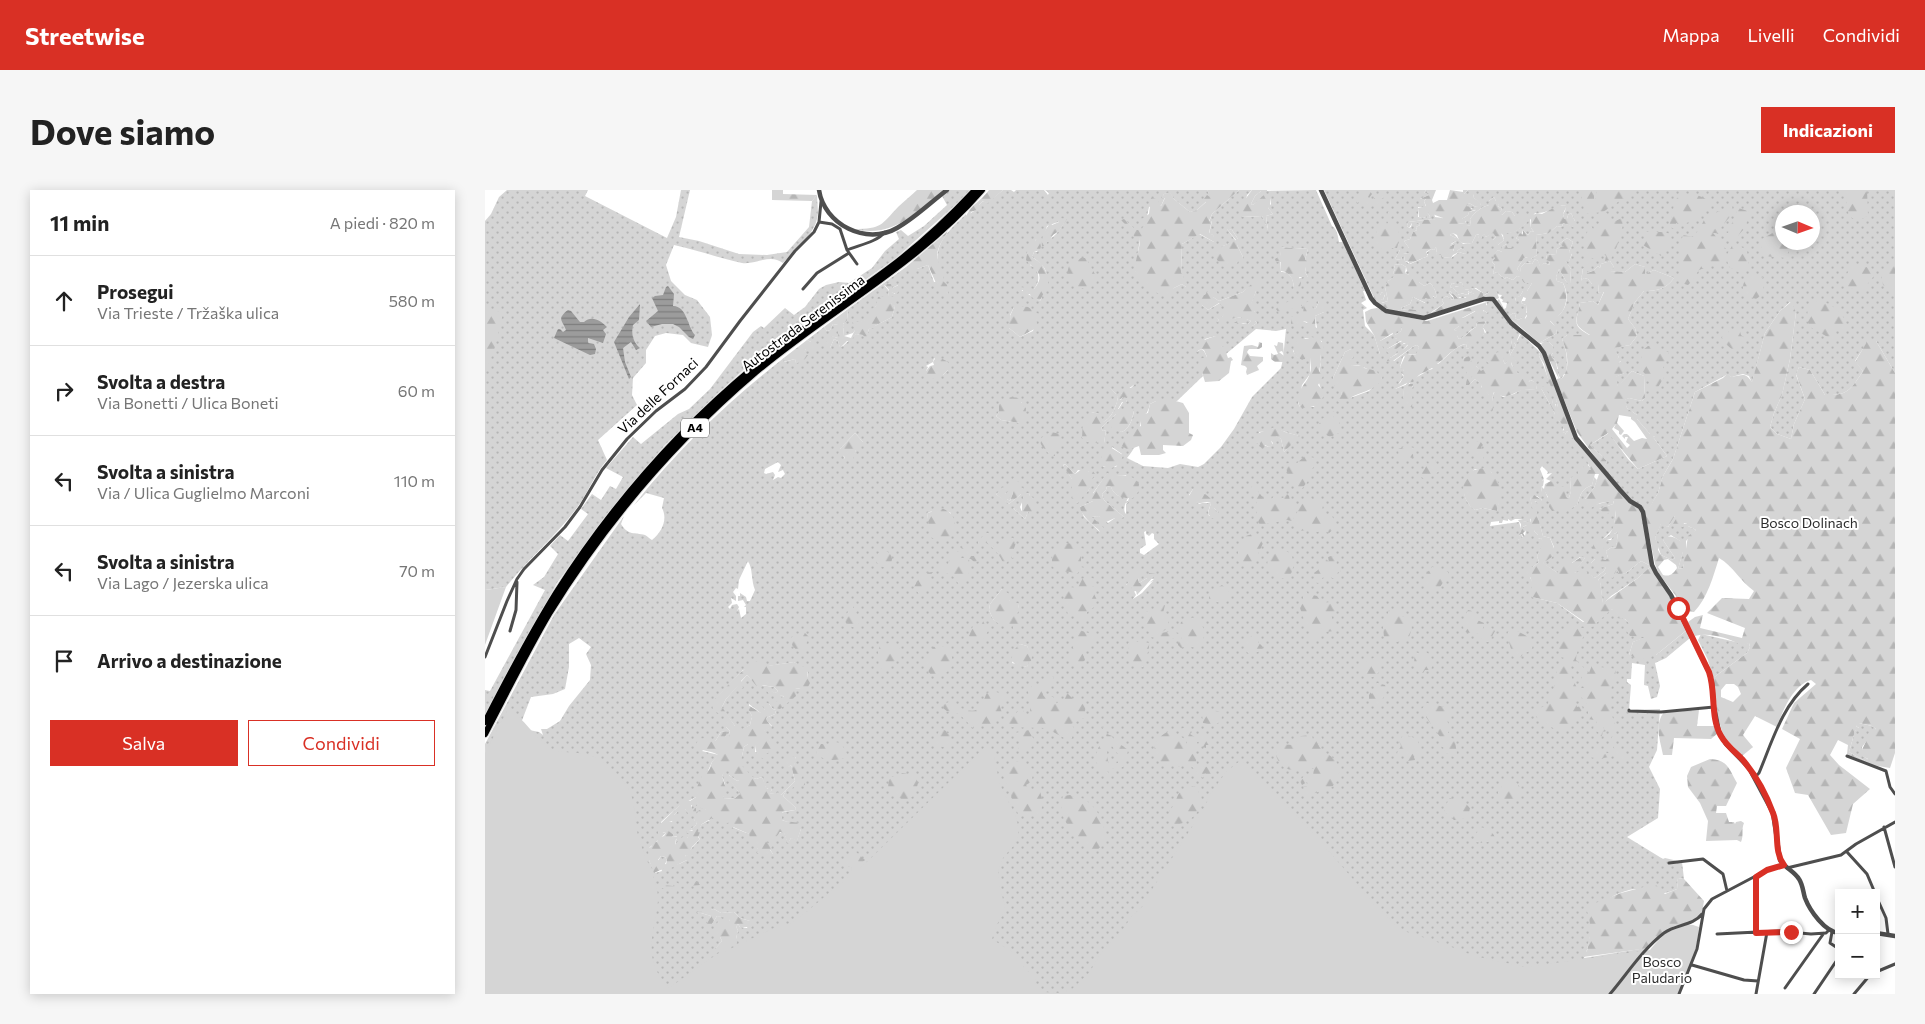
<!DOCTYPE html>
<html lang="it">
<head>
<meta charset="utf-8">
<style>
	:root { --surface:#fff; --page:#f6f6f6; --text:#222; --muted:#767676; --line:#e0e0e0; --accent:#d93025 }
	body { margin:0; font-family:Commissioner,sans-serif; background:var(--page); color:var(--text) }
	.controls { position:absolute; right:15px; bottom:15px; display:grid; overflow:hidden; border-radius:0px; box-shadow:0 2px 12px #0003 }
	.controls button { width:45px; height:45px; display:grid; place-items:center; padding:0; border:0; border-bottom:1px solid var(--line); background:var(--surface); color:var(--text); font:25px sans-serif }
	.compass { position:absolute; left:1290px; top:15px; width:45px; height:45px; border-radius:50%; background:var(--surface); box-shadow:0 2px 12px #0003; rotate:92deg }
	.stop { position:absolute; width:15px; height:15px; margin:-11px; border:4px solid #d93025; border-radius:50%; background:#fff }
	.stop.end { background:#d93025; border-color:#fff; box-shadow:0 1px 5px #0008 }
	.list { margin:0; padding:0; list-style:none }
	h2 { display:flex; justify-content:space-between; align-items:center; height:65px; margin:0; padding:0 20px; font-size:21px }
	h2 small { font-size:16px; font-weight:400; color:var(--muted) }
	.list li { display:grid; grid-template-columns:32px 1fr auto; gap:15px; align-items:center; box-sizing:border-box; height:90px; padding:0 20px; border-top:1px solid var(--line) }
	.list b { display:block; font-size:19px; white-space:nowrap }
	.list p { margin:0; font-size:16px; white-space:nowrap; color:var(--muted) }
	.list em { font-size:16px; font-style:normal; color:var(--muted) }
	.actions { display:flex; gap:10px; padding:15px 20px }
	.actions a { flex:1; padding:11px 0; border:1px solid var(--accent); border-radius:0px; text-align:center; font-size:18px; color:var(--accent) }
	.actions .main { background:var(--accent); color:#fff }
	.icon { flex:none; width:28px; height:28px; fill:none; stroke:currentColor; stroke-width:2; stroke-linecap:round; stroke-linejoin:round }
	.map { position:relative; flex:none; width:1410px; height:804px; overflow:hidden; border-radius:0px }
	header { display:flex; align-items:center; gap:30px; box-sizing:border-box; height:70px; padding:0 25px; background:var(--accent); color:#fff }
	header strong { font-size:24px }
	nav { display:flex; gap:28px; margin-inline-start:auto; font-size:18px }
	.intro { display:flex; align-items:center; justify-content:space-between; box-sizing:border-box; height:120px; padding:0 30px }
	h1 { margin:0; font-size:35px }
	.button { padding:12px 22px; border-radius:0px; background:var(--accent); color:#fff; font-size:18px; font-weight:700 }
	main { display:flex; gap:30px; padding:0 30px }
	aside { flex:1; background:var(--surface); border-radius:0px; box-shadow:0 2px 12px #0003 }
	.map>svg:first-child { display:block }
	.grass { fill:url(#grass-dots); fill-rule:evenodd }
	.forest { fill:url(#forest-firs); fill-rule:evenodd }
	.park { fill:#d5d5d5 }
	.water { fill:url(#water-rules) }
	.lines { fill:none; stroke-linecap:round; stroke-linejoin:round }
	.motorway-casing { stroke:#dbdbdb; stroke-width:8 }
	.minor { stroke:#4e4e4e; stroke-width:3 }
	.tertiary { stroke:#4e4e4e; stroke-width:4.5 }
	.motorway { stroke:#000; stroke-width:6 }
	.route { stroke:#d93025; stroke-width:6 }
	.labels { text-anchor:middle; stroke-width:4; stroke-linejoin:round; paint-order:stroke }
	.shield { fill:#fff; stroke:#4c4c4c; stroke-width:1 }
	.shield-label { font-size:12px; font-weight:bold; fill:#000 }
	.street-label { font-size:14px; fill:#000; stroke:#fff }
	.park-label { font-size:14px; fill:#2c2c2c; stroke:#fff }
</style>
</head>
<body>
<header>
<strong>Streetwise</strong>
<nav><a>Mappa</a><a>Livelli</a><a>Condividi</a></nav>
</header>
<div class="intro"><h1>Dove siamo</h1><a class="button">Indicazioni</a></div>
<main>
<aside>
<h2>11 min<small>A piedi · 820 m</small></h2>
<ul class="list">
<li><svg class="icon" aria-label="ahead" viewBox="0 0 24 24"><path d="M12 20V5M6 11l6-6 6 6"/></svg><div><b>Prosegui</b><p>Via Trieste / Tržaška ulica</p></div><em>580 m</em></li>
<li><svg class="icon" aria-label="right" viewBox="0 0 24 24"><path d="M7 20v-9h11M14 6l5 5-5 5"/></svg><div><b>Svolta a destra</b><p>Via Bonetti / Ulica Boneti</p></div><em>60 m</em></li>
<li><svg class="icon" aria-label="left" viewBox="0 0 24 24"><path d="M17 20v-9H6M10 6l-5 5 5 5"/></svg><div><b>Svolta a sinistra</b><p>Via / Ulica Guglielmo Marconi</p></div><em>110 m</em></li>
<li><svg class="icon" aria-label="left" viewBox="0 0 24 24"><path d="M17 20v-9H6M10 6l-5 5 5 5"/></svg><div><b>Svolta a sinistra</b><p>Via Lago / Jezerska ulica</p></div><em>70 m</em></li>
<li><svg class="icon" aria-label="arrive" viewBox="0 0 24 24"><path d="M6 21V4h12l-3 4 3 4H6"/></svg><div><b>Arrivo a destinazione</b></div></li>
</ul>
<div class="actions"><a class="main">Salva</a><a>Condividi</a></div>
</aside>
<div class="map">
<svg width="1410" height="804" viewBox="0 0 1410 804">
	<defs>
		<pattern id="grass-dots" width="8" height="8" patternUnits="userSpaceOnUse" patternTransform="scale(1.25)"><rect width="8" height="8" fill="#d5d5d5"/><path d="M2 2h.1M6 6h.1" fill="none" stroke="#b5b5b5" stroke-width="1.8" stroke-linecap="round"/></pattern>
		<pattern id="forest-firs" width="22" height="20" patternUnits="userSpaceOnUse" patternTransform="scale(1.25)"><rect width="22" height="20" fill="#d5d5d5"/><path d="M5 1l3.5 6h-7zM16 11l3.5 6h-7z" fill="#b5b5b5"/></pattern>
		<pattern id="water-rules" width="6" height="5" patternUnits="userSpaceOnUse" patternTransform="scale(1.25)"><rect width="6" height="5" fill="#9c9c9c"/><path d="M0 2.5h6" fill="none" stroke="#7d7d7d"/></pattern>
	</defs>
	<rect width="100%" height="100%" fill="#fff"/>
	<path class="grass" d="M 22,0 L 103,0 L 100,6 L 182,48 L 191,27 L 196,0 L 205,0 L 194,47 L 214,51 L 254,64 L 282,65 L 302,62 L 324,37 L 327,11 L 332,5 C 332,13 334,22 332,29 C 328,46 309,61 298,73 C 285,63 271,75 257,73 C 234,68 212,60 189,55 L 181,75 L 186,91 L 200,105 L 212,110 L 225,127 L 227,145 L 223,157 L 206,153 L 198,145 L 181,143 L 170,146 L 161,160 L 161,173 L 148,188 L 147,205 L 152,215 L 113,250 L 122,270 C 109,285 103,303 91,319 C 70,347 43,369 21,397 L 0,400 L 0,31 L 6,24 L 14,7 Z
		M 465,0 L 487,0 L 411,68 L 277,163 L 233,203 L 179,256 L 119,328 L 72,393 L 0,524 L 0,500 L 5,501 L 60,400 L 48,395 L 59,387 L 73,364 L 65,356 L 75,345 L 83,351 L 103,324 L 96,319 L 107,304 L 116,310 L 125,296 L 131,299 L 138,287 L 121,278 L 148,247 L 156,254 L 193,224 L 204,219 L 225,199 L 268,142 L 276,136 L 279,138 L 300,118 L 309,125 L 320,117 L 334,99 L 341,95 L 354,92 L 364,93 L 387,78 L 400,61 L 414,49 L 411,42 L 416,40 L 423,46 L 439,36 L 462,15 L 457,6 Z
		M 518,0 L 526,0 L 529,2 L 531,0 L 559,0 L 563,5 L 564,3 L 560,0 L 722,0 L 726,7 L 712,20 L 705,22 L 689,9 L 685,3 L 679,4 L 677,8 L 680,7 L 676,16 L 673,13 L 664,17 L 658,44 L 651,41 L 639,29 L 655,49 L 650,81 L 680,106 L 689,98 L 697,94 L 701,97 L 696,82 L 697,54 L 714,44 L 729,52 L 728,45 L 724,44 L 727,31 L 724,32 L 727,24 L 754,0 L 767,0 L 762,5 L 758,27 L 777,26 L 783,40 L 781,26 L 788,24 L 783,18 L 786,14 L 785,8 L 776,9 L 768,15 L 766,14 L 770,6 L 776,1 L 831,0 L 847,36 C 852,39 853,46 854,52 L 858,52 L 880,101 L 878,101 L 881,110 L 876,113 L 882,118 L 878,120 L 880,136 L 889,145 L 895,164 L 895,151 L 908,144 L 907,142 L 915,136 L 917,137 L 916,141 L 910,145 L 910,148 L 917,150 L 902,159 C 909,158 916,153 923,154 L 919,159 L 905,168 L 909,171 L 929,156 L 932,155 L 934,157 L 932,165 L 924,164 L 918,167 L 915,177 L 919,179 L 917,185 L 919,186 L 910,199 L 923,194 L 919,200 L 918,209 L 927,208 L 926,200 L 928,196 L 923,192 L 939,183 L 940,181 L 951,178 L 952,175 C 960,169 972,154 982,154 L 981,158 L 983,159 L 996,140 L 999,145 L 1001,142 L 998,137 L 1001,131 L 992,132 L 991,137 C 984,140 981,147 974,149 L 972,146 L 975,142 L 969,140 L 974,136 L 974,133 L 976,133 L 976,129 L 991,121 L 992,123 L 1000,121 L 1002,123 L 1002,112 L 1007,111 L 1020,128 L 1035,143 L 1030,150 L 1027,150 L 1024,164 L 1025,169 L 1020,174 L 1018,170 L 1006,174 L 1003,180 L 996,182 L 991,176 L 982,172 L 986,169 L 982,167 L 978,168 L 988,186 L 984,195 L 990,189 L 997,194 L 996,197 L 1004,205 L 1004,214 L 1008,219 L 1008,205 L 1010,201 L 1018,207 L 1029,204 L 1036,200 L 1051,199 L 1052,197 L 1048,191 L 1045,190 L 1044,192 C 1037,187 1028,181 1026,172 L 1031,171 L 1025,165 L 1031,155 L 1029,153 L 1032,151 L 1036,144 L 1055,162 L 1054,166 C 1063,182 1061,194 1076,207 L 1071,210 L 1073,217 L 1071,217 L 1071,214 L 1068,214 L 1067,210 L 1056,198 L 1070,224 L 1068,227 L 1072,228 L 1079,237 L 1077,243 L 1083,241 L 1080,244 L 1088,248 L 1106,269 L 1103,275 L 1107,280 L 1101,280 L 1085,289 L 1086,301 L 1084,308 C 1078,307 1075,299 1069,297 L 1066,291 L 1061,289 L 1067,283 L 1062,284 L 1063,282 L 1057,276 L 1055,279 L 1059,289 L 1057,291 L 1059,290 L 1058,296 L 1056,297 L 1057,302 L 1060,301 L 1064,311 L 1080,321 L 1092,315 C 1096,305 1095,300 1107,295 L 1109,287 L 1112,290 L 1109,298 L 1100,309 L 1109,315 L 1129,310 L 1128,314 L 1114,319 L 1131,320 L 1129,338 L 1117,350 L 1112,360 L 1122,350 L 1126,350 L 1129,344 L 1133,342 L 1131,358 L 1127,357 L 1121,361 L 1123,368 L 1120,370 L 1110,369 L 1106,373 L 1121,377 L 1119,381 L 1110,388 L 1100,382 L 1088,383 L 1100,368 L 1095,367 L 1073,383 L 1057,373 L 1067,367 L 1069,357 L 1065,348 L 1058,346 L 1048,311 L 1054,312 L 1057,310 L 1052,306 L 1045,307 L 1050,326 L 1045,329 L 1046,333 L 1038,331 L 1038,329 L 1030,329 L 1026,331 L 1023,329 L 1023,331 L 1018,330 L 1017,333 L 1014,333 L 1014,331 L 1006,332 L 1005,336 L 1034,332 L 1037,342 L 1034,346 L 1036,344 L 1038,348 L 1033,350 L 1039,351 L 1041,341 L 1037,338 L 1041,335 L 1051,339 L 1049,341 L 1053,345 L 1053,349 L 1056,348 L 1059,353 L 1052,366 L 1054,372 L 1048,377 L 1044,384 L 1047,392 L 1047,407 L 1072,413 L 1098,432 L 1127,419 L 1162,447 L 1148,452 L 1144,465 L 1171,465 L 1202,440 L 1205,448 L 1181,468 L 1170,473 L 1175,496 L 1172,507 L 1166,509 L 1163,496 L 1159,495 L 1160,475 L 1147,473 L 1146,489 L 1142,489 L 1142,492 L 1146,495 L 1144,520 L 1175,519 L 1172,560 L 1164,577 L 1175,599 L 1173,628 L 1142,647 L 1178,669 L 1180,668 L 1197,672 L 1199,689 L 1193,688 L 1192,699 C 1170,709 1169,698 1151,699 C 1136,700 1112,712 1106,726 C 1105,730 1106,734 1106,738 C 1105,748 1103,759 1099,768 L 1161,758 L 1122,804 L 3,804 L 0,554 L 69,425 L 139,326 L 136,334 C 143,346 150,342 160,345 C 162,346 165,349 167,350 C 177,342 183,329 177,318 L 179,308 L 161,303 L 149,315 C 193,259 245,210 300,167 L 299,172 L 310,169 L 311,173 L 326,152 L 322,150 L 339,137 L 342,141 L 345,140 L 348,134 L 353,135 L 353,148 L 346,146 L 345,158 L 349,149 L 353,151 L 355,157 L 358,156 L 371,144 L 378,145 L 383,142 L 384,139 L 407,127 L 410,116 L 405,115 L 407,113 L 405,107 L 405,101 L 410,104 L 413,95 L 407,98 L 399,95 L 404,101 L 403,107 L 391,116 L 382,130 L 376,132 L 368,143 L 359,146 L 358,134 L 362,131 L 363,119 L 421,77 L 423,79 L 432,79 L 443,75 L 449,92 L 458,91 C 458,81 455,81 453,73 C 449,52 468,37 481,24 L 481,26 L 494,18 L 494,15 L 498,11 L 502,13 ZM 581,29 C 576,39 568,50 557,53 L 562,36 ZM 742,39 L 747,40 L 753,49 L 752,55 L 758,67 L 753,71 L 738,56 L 751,51 ZM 551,49 L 556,56 L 552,62 L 549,62 L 547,67 C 565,79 563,84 558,103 C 557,106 557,108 555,111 L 536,100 L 549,99 C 555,91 554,86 551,78 L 545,75 ZM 797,57 L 823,59 L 820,70 L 824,77 L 821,77 L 820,82 L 823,87 L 820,86 L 813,89 L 814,100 L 809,100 C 809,91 806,81 796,82 L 795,66 ZM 764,97 L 768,101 L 771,101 L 765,116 L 769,118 L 770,131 L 772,133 L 767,136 L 754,133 L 763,134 L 766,131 L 757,127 L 746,129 L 744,124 L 745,124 L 743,123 L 738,127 L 738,131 L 733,131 L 734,130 L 731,127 L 737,127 L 743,120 L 743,116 L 735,113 L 723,120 L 717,115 L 716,105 L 728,107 L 734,111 L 758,102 ZM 834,111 L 839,122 L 830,126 L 832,138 L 818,131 L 818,125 L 831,118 ZM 529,117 L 549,123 L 552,127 L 548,141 L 535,147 L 524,138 L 526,128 L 525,125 ZM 771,139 L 791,141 L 801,139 L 798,169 L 796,178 L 767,207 L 749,239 L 736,257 L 719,274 L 713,277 L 695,274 L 683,278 L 658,276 L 642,268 C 654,254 652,248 656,231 C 657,225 663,225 665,214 L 671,211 L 692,211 L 718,186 L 717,182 L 722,167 L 719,161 L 716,159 L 712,162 L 720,149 L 730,146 L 741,164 ZM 820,148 L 837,151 L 835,164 L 836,172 L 833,190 L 836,199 L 829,217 L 815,217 L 813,213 L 817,195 L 825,184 L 825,166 L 817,170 L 811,166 L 808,161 ZM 866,159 L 867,164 L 864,173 L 867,176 L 874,175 L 893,184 L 897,188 L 884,201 L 854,212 L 857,203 L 848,188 L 860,162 ZM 449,168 L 463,180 L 458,185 L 441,181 L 443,177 L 441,176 L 448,172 ZM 650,194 L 642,207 L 638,207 L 635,211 L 641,210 L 642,212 L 638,212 L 633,220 L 649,220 C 648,228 645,238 637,242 L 630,239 L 633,224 L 631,224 L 616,238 L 618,241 L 621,240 L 619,253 L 606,222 L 614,224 L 617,233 C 627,228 631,217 633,207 L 624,197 L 631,204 L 636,204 ZM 537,212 L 534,233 L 516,230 L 511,226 L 514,222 ZM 794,240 L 814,246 L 799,262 L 796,249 L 791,245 L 786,251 L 788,253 L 787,255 L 784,257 L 773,253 L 774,242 ZM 370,243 L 378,252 L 371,260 L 368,266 L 360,269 L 355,259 ZM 627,257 L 637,264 L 635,271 L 631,277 L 618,277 ZM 293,272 L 296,275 L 293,282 L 298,280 L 300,284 L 296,288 L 293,287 L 288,290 L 290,285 L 288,282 L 281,284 L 279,283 L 280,279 ZM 580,274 L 590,284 L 593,280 L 605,282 L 607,287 L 607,290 L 610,288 L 603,301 L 596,303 L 587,313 L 587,289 L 578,275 ZM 990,279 L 1006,282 C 1016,302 1016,299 1012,321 L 998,318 L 990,320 C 975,309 976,290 990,279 ZM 622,284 L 629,286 L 641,285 L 648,308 L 644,308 L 643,311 L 641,311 L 641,313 L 644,311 L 641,314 L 641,324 C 637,319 641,312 643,308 C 635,307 629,305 626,297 L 622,296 L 621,300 L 617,304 L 619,310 L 639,327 L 630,328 L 623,333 L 614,326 L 606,327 L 615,342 L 599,327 L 595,317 L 608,311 L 608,303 ZM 524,292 L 535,297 L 536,304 L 524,314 L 511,304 L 520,299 L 519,303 L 521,304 L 522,309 L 525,311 L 528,303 ZM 708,299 L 714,299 L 726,309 L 729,318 L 733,322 L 724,326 L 723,322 L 726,313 L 717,313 L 714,314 L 704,305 ZM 544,303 L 548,321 L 543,322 L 540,329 L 528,318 L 537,322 L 535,317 L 538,310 L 538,305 ZM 456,318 L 466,323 L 446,347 L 442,323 ZM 661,341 L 661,344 L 664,346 L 667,343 L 669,344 L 669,349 L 674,354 L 659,365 L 655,363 L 655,359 L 661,355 L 659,342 ZM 263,371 C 268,379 266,390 270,400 L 265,411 L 262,411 L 261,407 L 255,403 L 255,406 L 253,406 L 253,411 L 258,410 L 261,415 L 259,417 L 261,417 L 261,424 L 256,428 L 254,419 L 252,421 L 254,417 L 252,414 L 247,415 L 245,419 L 243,417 L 247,413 L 246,408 L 251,411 L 251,406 L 248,402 L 251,398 L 253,399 L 254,390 ZM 656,384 L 653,388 L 654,393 L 662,388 L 669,389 L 664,393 L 668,391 L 657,403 L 648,409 L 651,405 L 646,395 L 641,395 ZM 517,399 C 522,408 524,413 534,414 L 528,441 L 528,435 L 515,434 L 508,429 L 504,420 L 505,414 ZM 94,448 L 106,457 L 101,464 L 106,475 L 105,490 L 84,516 L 75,531 L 62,539 L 56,539 L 58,545 L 54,542 L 14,534 L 36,533 L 46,507 L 68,504 L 80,499 L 84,477 L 84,454 ZM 535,454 L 542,456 L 545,463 L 542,477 L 527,473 ZM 309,472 L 323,482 L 322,488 L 316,498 L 309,499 L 310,503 L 299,507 L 286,501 L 290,503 L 293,501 L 289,497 L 276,495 L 275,499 L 262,485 L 241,509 L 237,517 L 228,512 L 258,480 ZM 264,514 L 277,524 L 278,519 L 281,520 L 284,514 L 288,519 L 291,520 L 290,524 L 281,528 L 282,531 L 287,536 L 278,541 L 285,551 L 279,562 L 270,562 L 271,554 L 263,554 L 259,557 L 257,566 L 240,579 L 237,586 L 240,594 L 238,609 L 250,608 L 255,604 L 242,585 L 244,585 L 252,591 L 254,590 L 254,588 L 267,587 L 271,589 L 277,587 L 281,599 L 285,598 L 287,600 L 283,603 L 296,605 L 310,591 L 306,575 L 303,577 L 311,567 L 309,574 L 314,583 L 314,591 L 316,592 L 301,601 L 298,606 L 311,618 L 310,620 L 294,623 L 290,621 L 288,623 L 285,620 L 287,619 L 286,616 L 279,617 L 281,622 L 280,629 L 274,631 L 273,634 L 282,642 L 289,645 L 290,642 L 287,638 L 277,634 L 287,629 L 285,626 L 288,625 C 295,631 306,633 316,633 L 316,639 L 312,650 L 306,648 L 303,653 L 299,642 C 292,642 287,650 279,651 L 288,664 L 273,663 L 273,659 L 264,644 L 247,637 L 248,631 L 224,622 L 212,613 L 207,614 L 206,619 L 203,622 L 200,619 L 195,619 L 189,625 L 187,632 L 183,632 L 180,639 L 189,645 L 187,647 L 192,646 L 190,656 L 191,655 L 193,652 L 202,648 L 206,643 L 204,641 L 208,640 L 206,639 L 211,635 L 212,631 L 209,631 L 213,624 L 222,625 L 221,630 L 225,630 L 217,634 L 211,643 L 215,649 L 205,660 L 202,650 L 194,654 L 194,660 L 198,664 L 208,666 L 201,665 L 200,666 L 202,670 C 194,674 190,677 180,674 L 182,670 L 180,667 L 176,666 L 173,671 L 177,681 L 170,683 L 164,670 L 164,658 L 181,643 L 177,642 L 176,632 L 194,616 L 211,607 L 227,572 L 234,565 L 217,561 L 231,550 L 236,542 L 242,541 L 240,547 L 243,547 L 245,541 L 241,537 L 241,524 L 250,536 L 250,540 L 257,540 L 265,535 L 267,526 L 264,520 ZM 229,719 L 236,723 L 249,722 L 255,728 L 265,731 L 262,738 L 255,737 L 253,734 L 251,737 L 253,740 L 251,749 L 231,758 L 237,751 L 235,747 L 239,731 L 244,731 L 246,728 L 232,726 L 227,734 L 225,728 L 226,726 L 216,723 Z
		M 839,0 L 941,0 L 939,3 L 944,3 L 944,5 L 935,9 L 941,9 L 939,11 L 941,17 L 933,17 L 933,27 L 944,28 L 945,26 L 942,22 L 949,23 L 950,27 L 958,28 L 953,31 L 948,29 L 923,32 L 922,36 L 924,38 L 926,37 L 927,33 L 934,33 L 935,35 L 931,37 L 932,40 L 928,42 L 925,49 L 919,51 L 924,58 L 925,64 L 917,63 L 917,60 L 915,60 L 910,69 L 916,70 L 917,66 L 919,66 L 920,71 L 925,74 L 943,66 L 943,64 L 940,64 L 946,59 L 949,60 L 951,57 L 952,65 L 956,65 L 957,67 L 966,68 L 974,62 L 980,64 L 981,62 L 976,58 L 972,61 L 968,62 L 970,54 L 964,56 L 971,51 L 971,48 L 965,45 L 968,43 L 978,54 L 987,53 L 991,45 L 995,44 L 993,48 L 996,48 L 999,43 L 1001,47 L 1008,42 L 1011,47 L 1008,50 L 1008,54 L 1013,55 L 1019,50 L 1018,45 L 1014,42 C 1030,45 1036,38 1046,27 L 1030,26 L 1027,22 L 1021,21 L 1017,25 L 1014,24 L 1017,19 L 1013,16 L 1014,11 L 1011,11 L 1009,7 L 1004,11 L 1004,15 C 996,17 990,22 985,29 L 986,35 L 972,38 L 972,34 L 980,33 L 981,31 L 972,31 L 972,28 L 977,29 L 983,25 L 984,22 L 991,20 L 980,16 L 984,13 L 991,17 L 996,14 L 989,8 L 988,4 L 979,4 L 983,0 L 1410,0 L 1410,183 L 1391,151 L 1383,151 L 1370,171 L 1378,181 C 1366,199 1363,206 1340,205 L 1325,180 L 1314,177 L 1311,185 L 1320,209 L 1309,234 L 1306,249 L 1292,244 L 1285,237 L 1289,223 L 1297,205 L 1305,169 L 1311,122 L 1305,112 L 1295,121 L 1280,143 L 1267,193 L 1264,186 L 1258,184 L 1246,187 L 1243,184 L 1210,202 L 1188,269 L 1178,286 L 1173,303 L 1164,319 L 1159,320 C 1155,314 1149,312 1144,308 C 1133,298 1124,285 1115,274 L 1119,277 L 1122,271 L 1105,255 L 1124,243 L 1143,269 L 1153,279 L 1182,266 L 1168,247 L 1170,246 L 1170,244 L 1165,244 L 1152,229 L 1152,225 L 1142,218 L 1139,210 L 1144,208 L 1157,211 L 1160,208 L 1159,186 L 1147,181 L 1133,197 L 1130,187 L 1139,183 L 1139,174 L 1132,174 L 1136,171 L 1131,170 L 1134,167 L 1128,158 L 1145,155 L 1152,146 L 1150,138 L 1143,129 L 1150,112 L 1159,101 C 1172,101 1181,99 1189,88 L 1169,80 L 1160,84 L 1160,77 L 1150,74 L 1140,82 L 1124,81 L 1129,77 L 1125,71 L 1116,74 L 1115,78 L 1113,76 L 1108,81 L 1101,83 L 1102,78 L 1098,78 L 1096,91 L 1099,88 L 1103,89 L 1107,94 L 1114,94 L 1113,103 L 1119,101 L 1113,115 L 1108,111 L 1095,113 C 1091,133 1086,135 1106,146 L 1082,145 L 1077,149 C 1082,160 1083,172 1081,184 L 1079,184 L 1076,190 L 1072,192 L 1072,189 L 1075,188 L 1071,179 L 1073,179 L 1071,172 L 1066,165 L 1068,163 L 1068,156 L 1064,152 L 1054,153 L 1072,143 C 1070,129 1055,123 1043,123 L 1039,129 L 1039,125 L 1036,125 L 1037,128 L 1033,130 L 1030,128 L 1031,124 L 1028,123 L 1024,126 L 1025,128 L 1035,137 C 1018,126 1023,124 1012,111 L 1014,109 L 1019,119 L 1021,118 L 1022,113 L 1017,112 L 1018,110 L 1015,108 L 1017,105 C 1008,104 1007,98 998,106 L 998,103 L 991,98 L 979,100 L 977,93 L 974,92 L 974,96 L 969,97 L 970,94 L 967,93 L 965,97 L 969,99 L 974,105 L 975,103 L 983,105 L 984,103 L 982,101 L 986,103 L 987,100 L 989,99 L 989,103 L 986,105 L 986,108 L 983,109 L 980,107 L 978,109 L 975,107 L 973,108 L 965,101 L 964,103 L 969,109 L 967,110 L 962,106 L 958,108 L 957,111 L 959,113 C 955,118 946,120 944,126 L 936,126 L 936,123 C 931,119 923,118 917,120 L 916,118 L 925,114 L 928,107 L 940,113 L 940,108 L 947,110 L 947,106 L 951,108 C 952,103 949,97 945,93 L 939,96 L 934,92 L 934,85 L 924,85 L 920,83 L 922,81 L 921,77 L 916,74 L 909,75 L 910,79 L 908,83 L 911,86 L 903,91 L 900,97 L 903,111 L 896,113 L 893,108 L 898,110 L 900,105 L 897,102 L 895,105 L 890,105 L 891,112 ZM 1081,15 L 1080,21 L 1078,24 L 1079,29 L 1082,29 L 1083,25 L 1086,23 L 1090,31 L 1090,37 L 1078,33 L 1077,37 L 1072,36 L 1064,43 L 1051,45 L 1052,65 L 1046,69 L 1046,72 L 1043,71 L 1043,67 L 1039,68 L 1032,79 L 1035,83 L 1036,77 L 1040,73 L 1047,74 L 1050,69 L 1053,71 L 1055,77 L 1059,73 L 1065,75 L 1064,70 L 1061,70 L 1062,65 L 1071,64 L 1072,59 L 1075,57 L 1080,57 L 1074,54 L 1082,48 L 1088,52 L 1084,62 L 1087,64 L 1084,71 L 1078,68 L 1086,79 L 1085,94 L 1082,93 L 1074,79 L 1071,87 L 1072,91 L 1078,93 C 1086,108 1081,125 1065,130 L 1062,124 L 1056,118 L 1041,123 L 1041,115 L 1036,113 L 1038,107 L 1031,111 L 1030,108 L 1035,106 L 1038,101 L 1042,101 L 1047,93 L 1039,93 L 1036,87 L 1032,86 L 1028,90 L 1021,87 L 1020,89 L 1011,82 L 1008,84 L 1010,75 L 1007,72 L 1010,68 L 1008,66 L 1013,60 L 1017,62 L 1017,57 L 1021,54 L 1023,58 L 1034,58 L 1034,50 L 1031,48 L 1035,44 L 1039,46 L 1037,43 L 1038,40 L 1043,45 L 1046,41 L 1049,42 L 1046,38 L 1045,30 L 1050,23 C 1063,24 1068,16 1081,15 ZM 1298,22 L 1328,22 L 1328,52 L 1298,52 Z
		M 1190,326 L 1192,326 L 1198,334 L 1203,333 L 1203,336 L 1211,340 L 1201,351 L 1201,365 L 1198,378 L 1193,379 L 1198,361 L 1195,351 L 1186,345 L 1178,350 L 1190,368 L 1187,370 L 1176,365 L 1170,348 L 1176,333 L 1183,337 Z
		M 1156,371 L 1166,376 L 1153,388 L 1126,406 L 1118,414 L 1115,392 L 1113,390 L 1121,383 L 1130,381 L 1133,379 L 1134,382 L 1132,384 L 1141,383 Z
		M 1216,444 L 1251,452 L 1257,455 L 1264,453 L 1265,457 L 1262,463 L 1228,488 L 1223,470 L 1213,450 Z
		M 1374,533 L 1387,536 L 1391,539 L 1377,557 L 1378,566 L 1384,570 L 1382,572 L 1364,562 L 1370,541 L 1374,538 L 1371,536 Z"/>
	<path class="forest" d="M 287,0 L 298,0 L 298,4 L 332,5 L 327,11 L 287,10 Z
		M 432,0 L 459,0 C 429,23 410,48 369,39 C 397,39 396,35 413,17 C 419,11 426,6 432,0 Z
		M 504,0 L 518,0 L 502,14 L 498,11 L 494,15 L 497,18 L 486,22 L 485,26 L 481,26 C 486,15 497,10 504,0 Z
		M 722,0 L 754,0 L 727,24 L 724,31 L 727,30 L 724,43 L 728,45 L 730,51 L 729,52 L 715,44 L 697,54 L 696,82 L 703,96 L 701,97 L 697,94 L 689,98 L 683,108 C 672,103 652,95 650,81 C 649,73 655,59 655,49 L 649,47 L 648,42 L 636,30 L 639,29 L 651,40 L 654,40 L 658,43 L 657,38 L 660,35 L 655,30 L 664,24 L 666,8 L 672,9 L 676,16 L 680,8 L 676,9 L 679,4 L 685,2 L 689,9 L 705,22 L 712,20 L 721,12 L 719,9 L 722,5 L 725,7 Z
		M 767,0 L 782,0 L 782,1 L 776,1 L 770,6 L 766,14 L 768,15 L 779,5 L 785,8 L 785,17 L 783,18 L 788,24 L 781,26 L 783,41 L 777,26 L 757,27 L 755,24 L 756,15 Z
		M 877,0 L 884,0 L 887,4 L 884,8 L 881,4 L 882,8 L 878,8 L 886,11 L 888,14 L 889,8 L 892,10 L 895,8 L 897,3 L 894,0 L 901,0 L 897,3 L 900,7 L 896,9 L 898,16 L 896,14 L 883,17 L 879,15 L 879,13 L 876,11 L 872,13 L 871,9 L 876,6 Z
		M 941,0 L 951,0 L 947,10 L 948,13 L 954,10 L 962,10 L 965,0 L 978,2 L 978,0 L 983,0 L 979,4 L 988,4 L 989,8 L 996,13 L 995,16 L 991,17 L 984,13 L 981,16 L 986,17 L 986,19 L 992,19 L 984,22 L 983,25 L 977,29 L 972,29 L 972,31 L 981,30 L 980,33 L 972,34 L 972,37 L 986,35 L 985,29 C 990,22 996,17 1004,15 L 1004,11 L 1009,7 L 1011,11 L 1015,11 L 1013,16 L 1017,19 L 1015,23 L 1017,25 L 1021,21 L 1027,22 L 1030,26 L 1046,26 L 1052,23 L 1057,24 L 1072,16 L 1082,15 L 1078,24 L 1079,29 L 1082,29 L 1083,25 L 1086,23 L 1090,31 L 1090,38 L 1078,33 L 1077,37 L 1072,36 L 1064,43 L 1051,45 L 1052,65 L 1046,69 L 1046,72 L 1043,71 L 1043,67 L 1039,68 L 1032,79 L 1035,82 L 1036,77 L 1040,73 L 1047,74 L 1050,69 L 1053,71 L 1055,76 L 1059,73 L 1065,75 L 1064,71 L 1061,70 L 1062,65 L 1071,64 L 1072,59 L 1075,57 L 1079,57 L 1074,54 L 1082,48 L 1088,52 L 1084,62 L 1087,63 L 1084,72 L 1080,70 L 1086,79 L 1085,95 L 1082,93 L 1074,79 L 1071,87 L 1072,91 L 1078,93 C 1085,108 1081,125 1065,131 L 1071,137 L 1072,143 L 1054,153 L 1025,128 L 1024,126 L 1028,123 L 1031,124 L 1030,128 L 1033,130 L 1037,128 L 1035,125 L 1039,125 L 1040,129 L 1042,126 L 1041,115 L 1036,113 L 1037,111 L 1040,111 L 1041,108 L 1038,107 L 1034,111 L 1031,111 L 1030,107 L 1035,106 L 1038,101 L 1042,101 L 1047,93 L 1039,93 L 1035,87 L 1032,86 L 1028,90 L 1021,87 L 1020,89 L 1011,82 L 1008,84 L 1010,75 L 1007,72 L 1010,68 L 1007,66 L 1013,60 L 1017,62 L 1017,57 L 1021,54 L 1023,58 L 1034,58 L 1034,50 L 1031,48 L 1035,43 L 1038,45 L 1038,40 L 1043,45 L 1046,41 L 1049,42 L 1046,38 L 1046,28 C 1036,38 1031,45 1016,43 L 1019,50 L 1013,55 L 1008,55 L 1008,50 L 1011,47 L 1008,43 L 1001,47 L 999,44 L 996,48 L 993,48 L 994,44 L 991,45 L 987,53 C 977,54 975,54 972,45 L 968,43 L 965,45 L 971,48 L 971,51 L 967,53 L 965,56 L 970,54 L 968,61 L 972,61 L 976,58 L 982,62 L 980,64 L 974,62 L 968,65 L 966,68 L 956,67 L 956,65 L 952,65 L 951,57 L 949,60 L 946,59 L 941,62 L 943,66 L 924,74 L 924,72 L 920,71 L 919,66 L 917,67 L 916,70 L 910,69 L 915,60 L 918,60 L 918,63 L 924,64 L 924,58 L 919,51 L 925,49 L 928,42 L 932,40 L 931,37 L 935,35 L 934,33 L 927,33 L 924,38 L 922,36 L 923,32 L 948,29 L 953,30 L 958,28 L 942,22 L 945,26 L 944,28 L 934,27 L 933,18 L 941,16 L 939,11 L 941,9 L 935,9 L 944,5 L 944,3 L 939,3 Z
		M 1101,0 L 1109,1 L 1109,10 L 1112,7 L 1111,0 L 1146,0 L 1145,4 L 1118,22 L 1100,24 L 1096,4 Z
		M 1359,0 L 1382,0 L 1383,25 C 1376,31 1371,31 1364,26 Z
		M 1196,3 L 1212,5 L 1228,12 C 1219,25 1207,36 1191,33 L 1191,39 L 1184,37 L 1190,11 Z
		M 1247,15 L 1248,23 L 1234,40 L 1243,43 L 1253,18 L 1266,22 L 1259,39 L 1249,50 C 1241,49 1235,42 1228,43 L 1241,59 L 1241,66 L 1250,51 L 1251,54 L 1258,58 L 1261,57 L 1264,70 L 1263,77 L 1255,83 L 1244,77 L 1241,67 L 1234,76 L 1227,75 L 1214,80 L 1208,90 L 1203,95 L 1196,93 L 1194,58 L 1198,45 L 1208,47 L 1215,38 L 1220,28 Z
		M 903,22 L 906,22 L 907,25 L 905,30 L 909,33 L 908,34 L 915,36 L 913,39 L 915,47 L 912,58 L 903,58 L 898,60 L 890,53 L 889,47 L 894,37 L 903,33 L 901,28 Z
		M 1122,23 L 1126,33 L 1137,28 C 1140,39 1131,61 1125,70 L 1120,71 L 1121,66 L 1119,64 L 1110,64 L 1113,67 L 1110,69 L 1103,67 L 1104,70 L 1108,70 L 1107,75 L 1104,76 L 1102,74 L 1098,77 L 1103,35 L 1105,34 L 1108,39 L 1113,38 L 1113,34 L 1118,33 L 1113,31 L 1114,25 Z
		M 574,28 L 582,29 L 574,41 L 568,45 L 564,52 L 562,52 L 561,56 L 557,56 C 556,48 560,38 566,33 L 567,35 L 574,32 Z
		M 741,38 L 747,40 L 753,49 L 762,50 L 752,55 L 758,67 L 758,71 L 753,71 L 752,74 L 744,77 L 736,76 L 731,68 L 731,61 L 738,56 L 751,50 Z
		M 463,41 C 460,47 455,53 453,60 C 449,71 461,80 458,91 L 462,95 L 464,109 L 454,100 L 443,75 L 432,79 L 422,79 L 421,77 Z
		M 1291,41 L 1297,45 L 1298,52 L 1303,53 L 1304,57 L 1302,68 L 1279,66 L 1276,59 L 1277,49 Z
		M 1159,42 L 1179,42 L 1185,44 L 1187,51 L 1176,66 L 1158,55 L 1160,48 Z
		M 551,49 L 554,50 L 556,56 L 555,60 L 549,62 L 547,67 L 557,74 L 563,86 L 563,94 L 555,111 L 546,107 L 545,104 L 538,105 L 538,100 L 533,102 L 535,97 L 549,99 C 562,83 549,80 541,70 L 543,56 L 549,54 Z
		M 796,57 L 823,59 L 820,70 L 824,71 L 824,77 L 821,77 L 820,82 L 823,87 L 814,87 L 816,93 L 814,100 L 809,100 C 809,91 806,82 796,81 L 796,72 L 791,72 L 790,69 L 795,66 Z
		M 596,68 L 601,68 L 612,88 L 611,94 C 599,101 592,99 583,90 L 582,84 L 584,75 Z
		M 1125,71 L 1129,77 L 1125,81 L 1140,82 L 1150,74 L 1160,77 L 1160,84 L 1169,80 L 1189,88 C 1181,99 1172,101 1159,101 L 1150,112 L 1143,129 L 1150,138 L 1152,146 L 1145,155 L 1129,158 L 1134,167 L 1132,170 L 1136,170 L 1133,174 L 1139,174 L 1139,183 L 1131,187 L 1133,196 L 1147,181 L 1159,186 L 1160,208 L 1157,211 L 1144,208 L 1140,210 L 1142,218 L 1152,225 L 1152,229 L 1165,244 L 1170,244 L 1170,246 L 1168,247 L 1182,266 L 1153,279 L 1123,243 L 1105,255 L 1122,271 L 1119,278 L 1115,274 L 1092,242 L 1072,192 C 1087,184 1083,163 1077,149 L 1082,145 L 1105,145 C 1087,134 1091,133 1095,113 L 1108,111 L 1113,115 L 1119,102 L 1113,103 L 1114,94 L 1107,94 L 1103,89 L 1099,88 L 1096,92 L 1098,78 L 1102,78 L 1102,83 L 1108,81 L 1113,76 L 1115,78 L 1116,74 ZM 1134,225 L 1146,227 L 1146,229 L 1150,232 L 1162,249 L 1157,248 L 1149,251 L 1142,244 L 1139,244 L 1137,246 L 1140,249 L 1140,247 L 1143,247 L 1141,252 L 1145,255 L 1142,258 L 1127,239 L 1131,234 L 1129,238 L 1134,241 L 1134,244 L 1136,245 L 1139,241 L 1132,233 Z
		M 916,74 L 921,77 L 920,83 L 924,85 L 934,85 L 934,92 L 939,96 L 945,93 C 949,97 952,103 951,108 L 948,106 L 948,111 L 940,108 L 941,113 L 928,107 L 925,114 L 916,118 L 917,120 C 923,118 931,119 937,123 L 936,126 C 920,123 896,122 889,107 L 890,104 L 895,105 L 897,102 L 900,104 L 898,110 L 894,109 L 897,113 L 903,111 L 900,97 L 903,91 L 910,86 L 908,83 L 910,79 L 909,75 Z
		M 1375,75 L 1391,80 L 1388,87 L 1378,100 L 1372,101 L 1361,96 L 1359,90 L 1366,76 Z
		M 1403,75 L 1410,75 L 1410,101 L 1398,95 L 1396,82 Z
		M 1264,85 L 1268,85 L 1273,89 L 1278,87 L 1275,93 L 1278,94 C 1280,98 1276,107 1271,109 L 1260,106 C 1256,97 1258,92 1264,85 Z
		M 774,87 L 776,92 L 771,99 L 768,100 L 771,101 L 766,115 L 773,116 L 770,118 L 772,120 L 769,121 L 774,126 L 771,128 L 770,131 L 772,133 L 764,138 L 760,135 L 754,135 L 753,133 L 749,133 L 754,130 L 757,134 L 763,134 L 766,131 L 761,129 L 757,131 L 756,129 L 757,127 L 746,129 L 739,128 L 741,133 L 731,132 L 734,130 L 730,127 L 734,125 L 737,127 L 743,117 L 739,118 L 739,115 L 737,116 L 734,113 L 723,120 L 717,115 L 714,109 L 716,105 L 720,105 L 723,101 L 730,98 L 733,104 L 728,107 L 734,111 L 758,102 Z
		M 974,92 L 977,93 L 980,100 L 989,98 L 998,103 L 998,106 L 1006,101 L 1012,102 L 1014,108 L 1012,109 L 1001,106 L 943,125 C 947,122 956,117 959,113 L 957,111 L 958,108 L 962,106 L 967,110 L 969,109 L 968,106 L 964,103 L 965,101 L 973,108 L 986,108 L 985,105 L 989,103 L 988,99 L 986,103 L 983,101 L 983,105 L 976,103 L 974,105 L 969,99 L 965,97 L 967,93 L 970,94 L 970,97 L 974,96 Z
		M 399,94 L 406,94 L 407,98 L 414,95 L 414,100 L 412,104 L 405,102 L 405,107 L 412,106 L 410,113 L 406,114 L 410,116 L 407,127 L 390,136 L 389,138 L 384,139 L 383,142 L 385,145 L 381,149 L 378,145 L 371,144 L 366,151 L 362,151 L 355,158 L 353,151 L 349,149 L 345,158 L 341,157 L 341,152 L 346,146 L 353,148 L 353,135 L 348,134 L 345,140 L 342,141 L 339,137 L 363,119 L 362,131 L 358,134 L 359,146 L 366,148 L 370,140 L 367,132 C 377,132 384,131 385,120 L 391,116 L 393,107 L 403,106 L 404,100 Z
		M 813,108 L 817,111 L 817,116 L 814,116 L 813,120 L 803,118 L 794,123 L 791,119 L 797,114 Z
		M 1335,110 C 1349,116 1359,122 1362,137 L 1357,141 L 1353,137 L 1349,142 L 1349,145 L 1352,144 L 1353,147 L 1348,150 L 1325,137 L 1322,130 L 1323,114 Z
		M 825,111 L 827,114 L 828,119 L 831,118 L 834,111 L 838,111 L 840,117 L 839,122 L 830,126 L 831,145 L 827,144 L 822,132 L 818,131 L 818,135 L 806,135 L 806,127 L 813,124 L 818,125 L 819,113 Z
		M 1002,112 L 1001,115 L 1004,116 L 1005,121 L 1003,123 L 998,120 L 999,123 L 992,125 L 990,121 L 977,128 L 981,130 L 977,136 L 976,133 L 974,133 L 974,136 L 969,140 L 979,142 L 978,144 L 972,146 L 974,149 C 981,147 984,141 991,137 L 992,132 L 1001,131 L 998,137 L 1001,147 L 995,141 L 996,144 L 983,159 L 981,158 L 982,154 C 972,154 961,168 952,174 L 956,174 L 954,178 L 949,180 L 947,178 L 934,185 L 928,192 L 924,192 L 924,194 L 928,194 C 926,202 928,209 927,217 L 923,217 L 918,212 C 918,205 918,199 922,193 L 910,199 L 909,196 L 915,193 L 919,186 L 916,182 L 919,180 L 915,177 L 921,164 L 931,165 L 934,157 L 932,155 L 929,156 L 905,173 L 902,171 L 903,169 L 912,164 L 913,161 L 919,159 L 923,155 L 919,153 L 905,164 L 902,162 L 902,159 L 917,151 L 910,148 L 910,145 L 916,141 L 917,137 L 895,151 L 900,162 L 895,164 L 889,145 L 881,132 L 880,122 L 886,119 L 892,118 L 911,125 L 942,131 Z
		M 1306,112 L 1311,122 L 1305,169 L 1297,205 L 1289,223 L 1285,237 L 1292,244 L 1306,249 L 1309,234 L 1320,209 L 1311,184 L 1314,177 L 1325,180 L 1340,205 C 1363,206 1366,199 1378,181 L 1370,172 L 1383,150 L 1391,151 L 1410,183 L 1410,563 L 1405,578 L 1387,575 L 1362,564 L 1363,555 L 1353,550 L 1345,565 L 1354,575 L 1385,599 L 1368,614 L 1361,643 L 1346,645 L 1323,605 L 1310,603 L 1301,578 L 1315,549 L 1297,539 L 1309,513 L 1331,494 L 1326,490 C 1308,495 1298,520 1292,537 L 1270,526 L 1258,545 L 1268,557 L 1257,566 L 1238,545 L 1233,527 L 1228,488 L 1262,463 L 1265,457 L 1264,453 L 1257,456 C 1246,448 1223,442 1210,446 L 1203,432 L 1210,427 L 1218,425 L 1215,438 L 1257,448 L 1260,438 L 1222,423 L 1237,408 L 1264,409 L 1269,401 C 1256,392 1248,376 1234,368 C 1228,387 1223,407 1209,422 L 1198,421 L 1191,406 L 1174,384 L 1170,374 L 1159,320 L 1164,318 L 1173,303 L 1178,286 L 1188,269 L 1210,202 L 1238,188 L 1243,183 L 1246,187 C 1258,185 1260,182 1267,192 L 1280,143 L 1295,121 ZM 1190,326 L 1192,327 L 1188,334 L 1189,336 L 1198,337 L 1199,333 L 1202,333 L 1203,336 L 1211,340 L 1203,346 L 1198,378 L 1193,379 L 1200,355 C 1193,349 1189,345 1180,347 L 1178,350 L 1190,368 L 1187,370 L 1176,365 L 1173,360 L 1174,356 L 1170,348 L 1176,334 L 1183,337 ZM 1183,369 L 1191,375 L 1192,378 C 1188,384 1185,387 1178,385 L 1173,377 L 1179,370 ZM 1241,494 L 1249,494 L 1253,497 L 1256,504 L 1248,512 L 1236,507 L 1236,500 ZM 1374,533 L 1387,536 L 1391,539 L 1384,542 L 1382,549 L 1376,562 L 1377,566 L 1383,569 L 1382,572 L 1364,562 L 1370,541 L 1375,539 L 1371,536 L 1375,535 Z
		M 533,116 L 543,117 L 555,125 L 551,131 L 553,135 L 553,137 L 535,147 L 524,138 L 524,132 L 526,128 L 525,126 L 529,117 Z
		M 0,117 L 18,123 L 10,157 L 0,184 Z
		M 1239,136 L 1243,139 L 1243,142 L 1248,143 L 1250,138 L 1254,137 L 1256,145 L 1261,149 C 1254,166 1245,161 1237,148 Z
		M 1035,143 L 1032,150 L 1034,152 L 1029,153 L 1031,155 L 1025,165 L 1030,167 L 1031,171 L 1034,172 L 1031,173 L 1026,172 L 1027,176 L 1032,179 L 1032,183 L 1039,184 L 1044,192 L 1045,190 L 1050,192 L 1052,197 L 1051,199 C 1046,200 1039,199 1035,201 C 1024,205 1020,210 1009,202 C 1006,208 1010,216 1007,222 L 1004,221 L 1002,217 L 1004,214 L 1004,205 L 1000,204 L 997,200 L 996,194 L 990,189 L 984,195 L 981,195 L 982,187 L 984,189 L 988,186 L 984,186 L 982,184 L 978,168 L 985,166 L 986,169 L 983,173 L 988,170 L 993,171 L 991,176 L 996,181 L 999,179 L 1002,180 L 1005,174 L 1002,172 L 1001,168 L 1013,162 L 1020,165 L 1018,170 L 1020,174 L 1024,169 L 1024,164 L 1027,150 L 1030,150 L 1030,145 L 1033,146 Z
		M 730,146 L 737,151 L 736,156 L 739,157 L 743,168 L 746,167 L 748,170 L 746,171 L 744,183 L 734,191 L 720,192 L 717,182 L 713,179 L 714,169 L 722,167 L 719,160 L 716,159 L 711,162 L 714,152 Z
		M 826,147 C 834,148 839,151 839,160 L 835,164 L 836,172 L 834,181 L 838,187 L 833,190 L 836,190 L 833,195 L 840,203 L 834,215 L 821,218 L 815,217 C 807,202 822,195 825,183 C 827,178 825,172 825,167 L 817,170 L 810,166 C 806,155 811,146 823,149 Z
		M 322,150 L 332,155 L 329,159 L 321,159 L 318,165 L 323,165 L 320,169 L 311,174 L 310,169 L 298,172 L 300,167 Z
		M 774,152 L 777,153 L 777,157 L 774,159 L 764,159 L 762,162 L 765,166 L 778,167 L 778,171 L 772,176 L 774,180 L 762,185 L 761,182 L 762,178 L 760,176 L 756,175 L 759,156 L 767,155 L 773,157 Z
		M 793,152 L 798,153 L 799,165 L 797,161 L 794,162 L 799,166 L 798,172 L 790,172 L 786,169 L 786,163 L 789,165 L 793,164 L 789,155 L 792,156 Z
		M 1059,152 L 1064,152 L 1068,156 L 1068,163 L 1066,165 L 1071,172 L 1074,189 L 1056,154 Z
		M 1163,156 L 1173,156 L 1176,162 L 1184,162 L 1178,177 L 1181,184 L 1172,199 L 1165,199 L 1163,186 C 1152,179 1156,171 1158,160 Z
		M 866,159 L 869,161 L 868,168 L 865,170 L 867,176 L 878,175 L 879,178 L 892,181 L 893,184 L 898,185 C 895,198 881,201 871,205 C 863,208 863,213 853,212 L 857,203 L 850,198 L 848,188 L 860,162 Z
		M 1055,162 L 1060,166 L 1088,239 L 1101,260 L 1096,263 C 1090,260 1087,256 1084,250 L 1088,250 L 1088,248 L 1082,247 L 1080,244 L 1083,241 L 1075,244 L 1075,242 L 1079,240 C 1078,234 1073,229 1068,227 L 1067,225 L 1070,224 L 1056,198 L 1055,195 L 1061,198 C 1062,204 1067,205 1068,214 L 1070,213 L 1071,217 L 1073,217 L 1071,210 L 1074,207 L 1070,207 L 1064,192 L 1061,192 L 1063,190 L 1059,174 L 1054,166 Z
		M 451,167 C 458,169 463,170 466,177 L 458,185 L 442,191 L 441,181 L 445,176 L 449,175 L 448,172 Z
		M 650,194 L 651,196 L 642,208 L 638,207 L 635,210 L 641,210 L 642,212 L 637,212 L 633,219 L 649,219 C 648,228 645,238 637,242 L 626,239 L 627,231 L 632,225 L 631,224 L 616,238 L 618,241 L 621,240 L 619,253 L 602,252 L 597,248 L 598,229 L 606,222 L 615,224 L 618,232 C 627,228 631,217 633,207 L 625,204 L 622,198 L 624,197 L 631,204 L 636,204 L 640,198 L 646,198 Z
		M 524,207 L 535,208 L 538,216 L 541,218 L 540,230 L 534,233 L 516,230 L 511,226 L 514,222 L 514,214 Z
		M 687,210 L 698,213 L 704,223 L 704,243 L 708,245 L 706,250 L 698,256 L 678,255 L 678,260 L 681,263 L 674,265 L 656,265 L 654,256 L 643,260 L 637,256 L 645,240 L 656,236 L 655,225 L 663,223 L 665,214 L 671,211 Z
		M 849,221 L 850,223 L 847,225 L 851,230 L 855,231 L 854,243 L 845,247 L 836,242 L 834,234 L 838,228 L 845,228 L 842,225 Z
		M 790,237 L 800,242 L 815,246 L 799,262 L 796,249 L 791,246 L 790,250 L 786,251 L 788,255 L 784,257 L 780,255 L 780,257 L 777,258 L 774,256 L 775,254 L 770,253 L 771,244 Z
		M 566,242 L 575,244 L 576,254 L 574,259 L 568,259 L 570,262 L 570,266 L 566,266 C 556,255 548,250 566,242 Z
		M 370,243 L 378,252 L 378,255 L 376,256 L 375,260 L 371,260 L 367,272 L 360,269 L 359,266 L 353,265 L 355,259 Z
		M 995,251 L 998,255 L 996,257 L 999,266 L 998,269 L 994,269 L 984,257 L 985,252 Z
		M 922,256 L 929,258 L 928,268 L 924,267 L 920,270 L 915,271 L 913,259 Z
		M 625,257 L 638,265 L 635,274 L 627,278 L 615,276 C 615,268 618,261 625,257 Z
		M 820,266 L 830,268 L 831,273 L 824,284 L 825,288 L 816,300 L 805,293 L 800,274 L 808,272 L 812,273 Z
		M 1107,268 L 1135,300 L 1155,317 L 1167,375 L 1203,439 L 1171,465 L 1155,470 L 1144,465 L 1148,452 L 1160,447 L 1145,446 L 1141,440 L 1146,436 L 1140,429 L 1132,428 L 1127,419 L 1107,437 L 1072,413 L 1047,407 L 1046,388 L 1037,381 L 1042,376 L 1048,377 L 1054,372 L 1052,366 L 1058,353 L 1056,348 L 1053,349 L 1053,345 L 1049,341 L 1050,339 L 1046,339 L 1041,335 L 1038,337 L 1041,341 L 1038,343 L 1041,348 L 1040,351 L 1035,353 L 1033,350 L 1038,347 L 1037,344 L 1033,345 L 1036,342 L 1036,334 L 1033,330 L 1038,329 L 1038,331 L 1046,332 L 1045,326 L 1047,324 L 1049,326 L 1045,307 L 1049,305 L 1057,310 L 1053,315 L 1051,311 L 1049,312 L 1058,346 L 1065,348 L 1070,361 L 1067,367 L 1058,373 L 1073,383 C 1073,376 1077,369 1085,368 L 1087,373 L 1096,367 L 1100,368 L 1089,383 L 1100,381 L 1110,388 L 1119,381 L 1121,377 L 1110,378 L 1106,373 L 1112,367 L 1120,370 L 1123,368 L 1121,361 L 1127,357 L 1131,358 L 1133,342 L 1129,344 L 1130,347 L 1122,350 L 1118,360 L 1106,362 L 1110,350 C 1128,350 1130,334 1131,320 L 1126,321 L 1121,325 L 1114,319 L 1128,314 L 1129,311 L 1115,313 L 1106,318 L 1100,316 L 1100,309 L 1109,298 L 1114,284 L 1110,284 L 1107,295 C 1095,300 1096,305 1092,315 L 1079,323 L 1079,321 L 1067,321 L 1064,317 L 1064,312 L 1061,309 L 1063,307 L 1060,302 L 1057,303 L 1056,296 L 1059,299 L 1060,294 L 1066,291 L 1069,293 L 1070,298 L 1071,294 L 1074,294 L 1073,298 L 1075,296 L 1079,297 L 1081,307 L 1084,308 L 1086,301 L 1085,289 L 1089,285 L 1093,284 L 1093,275 L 1097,275 L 1101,280 L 1106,280 L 1102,271 ZM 1156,371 L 1166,376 L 1153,388 L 1118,413 L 1115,391 L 1113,390 L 1121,383 L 1122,387 L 1128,388 L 1132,379 L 1134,382 L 1131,385 L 1141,383 Z
		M 950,269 L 952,275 L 950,276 L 950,279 L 954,278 L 955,281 L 940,289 L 934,286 L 935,281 L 940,279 L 938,274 L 940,271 L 943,274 Z
		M 580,274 L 590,284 C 595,281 596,278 603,279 L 603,282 L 607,280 L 610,284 L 607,289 L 610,288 L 611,289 L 601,304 L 596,303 L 598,306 L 593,313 L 587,313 L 587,289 L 578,276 Z
		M 1001,277 C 1008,283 1017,295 1016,305 C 1015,310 1013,315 1012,321 L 998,318 L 990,320 C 979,313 974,295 983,284 C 988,278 995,280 1001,277 Z
		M 622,283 C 634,288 646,281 654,294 L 653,302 L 648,308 C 638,309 629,306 626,297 L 622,296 L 621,300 L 617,304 L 619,310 L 639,327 L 638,329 L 630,328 L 619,333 L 614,326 L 607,327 L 621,340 L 620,343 C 613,341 595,325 595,317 L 608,311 L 605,308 Z
		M 528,288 L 535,293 L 535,297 L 538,298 L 536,304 L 524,314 L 519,311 L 511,304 L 518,297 L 521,299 L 520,303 L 521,304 L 523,301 L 526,302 L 525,307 L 522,309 L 525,311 L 528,303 L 523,296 L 524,292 L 528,292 Z
		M 768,295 L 779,309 L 786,310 L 789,306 L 798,308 L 802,304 L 804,306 L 805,311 L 810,317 L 808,321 L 810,326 L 807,331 L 802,330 L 775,335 C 767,322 778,316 765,299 Z
		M 708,299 L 718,299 L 719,303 L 729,311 L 729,318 L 736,325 L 732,329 L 726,328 L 723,323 L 726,313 L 722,312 L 709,314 L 705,311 L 704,306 Z
		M 544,303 L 545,306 L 550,309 L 550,320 L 548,321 L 549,324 L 543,322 L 540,329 L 528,318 L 537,321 L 537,310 L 538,309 L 538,304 Z
		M 821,307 L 838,311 L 837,324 L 847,326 L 851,334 L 850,338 L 844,343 L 838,340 L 832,342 L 828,340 L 811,341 L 809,336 L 814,314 L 819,313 Z
		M 452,315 C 457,319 463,320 466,324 C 474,333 468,349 458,352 L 445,347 L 442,323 L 446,322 Z
		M 501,343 L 505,343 L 505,353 L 514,362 L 514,353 L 522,347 L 528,348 L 531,351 L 529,354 L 531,353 L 528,361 L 529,365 L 534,366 L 531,369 L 532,367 L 527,368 L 526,363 L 519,368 L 523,371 L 519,375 C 516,366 508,357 500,352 L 495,356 L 493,355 L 493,351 Z
		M 767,344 L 774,350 L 779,351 L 769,373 L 760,376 L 753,371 L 753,361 L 761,346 Z
		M 480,353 L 487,358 L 486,366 L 490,366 L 493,371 L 490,373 L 486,369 L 484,369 C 485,377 486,385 478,391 L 480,394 L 475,396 L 468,386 L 454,380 L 457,373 L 463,374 L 465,367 L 471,361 L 475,362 L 476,368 L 481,368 L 480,361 L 475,357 Z
		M 582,353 L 588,354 L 592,358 L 597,358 L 599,360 L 596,364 L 596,377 L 600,378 L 597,384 L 595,380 L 592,384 C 582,379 577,386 567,376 L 567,365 L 570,359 Z
		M 790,358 L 806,363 C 820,405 762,389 790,358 Z
		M391 369a8 8 0 1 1 16 0a8 8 0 1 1-16 0Z
		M 846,366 L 851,367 L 852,378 L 856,380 L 855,382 L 853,382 L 851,388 L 847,388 L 845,386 L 837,388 L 836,392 L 833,393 L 829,392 L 831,387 L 829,383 L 833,380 L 833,374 L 836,374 L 836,370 L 841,369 L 844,372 L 843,367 Z
		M 947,377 L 954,378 L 963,382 L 964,387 L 961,388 L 953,400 L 945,399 L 939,391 L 941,384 Z
		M 440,380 L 441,383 L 448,382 L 444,387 L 446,395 L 443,400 L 437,401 L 434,404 L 429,397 L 437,383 Z
		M 657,380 L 656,388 L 653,388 L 654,393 L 662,388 L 664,383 L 671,384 L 652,405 L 651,401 L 647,402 L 646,396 L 641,397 L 643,392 L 641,390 L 641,387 L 649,381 Z
		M 605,387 L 611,390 L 611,394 L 607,396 L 611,398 L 609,404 L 612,410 L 609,417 L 602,422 L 602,429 L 599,433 L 591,425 L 583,425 L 577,400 L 584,397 L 593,398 L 597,389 Z
		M 737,395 L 745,403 L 743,411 L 736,413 L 724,410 L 724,407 L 729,400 Z
		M 517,399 L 524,404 L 524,410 L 534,414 L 532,427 L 537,429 L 538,434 L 528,441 L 528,435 L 515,435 L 508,429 L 504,420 L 505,414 Z
		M 821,401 L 823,404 L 832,406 L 837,413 L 845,412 L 850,417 L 850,423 L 846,424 L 850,441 L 839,442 L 835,437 L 836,445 L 831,445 L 829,451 L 825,451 L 824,441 L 827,442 L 825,436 L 821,435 L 815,418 L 818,411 L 818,402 Z
		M 366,415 L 368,415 L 368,418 L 374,417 L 371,423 L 377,428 L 371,438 C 353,434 362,426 366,415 Z
		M 680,415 L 678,423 L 682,424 L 684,437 L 676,443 L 694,440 L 696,432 L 698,431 L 699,434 C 701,430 706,427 711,428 C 721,435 722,450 712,458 L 701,456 L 696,458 L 693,455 L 693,451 L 697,452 L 697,448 L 694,447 L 694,443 L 689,442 L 689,448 L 684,451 L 666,447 L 665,442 L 660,440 L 658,434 L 661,422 L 675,416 Z
		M 904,420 L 915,421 L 918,427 L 922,426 C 929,434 927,440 923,449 C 914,453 908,453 899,447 L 898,437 Z
		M 983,420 L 987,421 L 994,426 L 992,430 L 999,433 L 997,443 L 1005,437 L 1010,441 L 1004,452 L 998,452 L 994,444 L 980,442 L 977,433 Z
		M 498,431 L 503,441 L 498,450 L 486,449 L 484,446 L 488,436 Z
		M 1088,434 L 1094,438 L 1099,438 C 1100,451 1091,458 1091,470 L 1104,483 L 1107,475 C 1115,479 1123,476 1131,480 C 1130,489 1123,504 1124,511 C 1126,532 1136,535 1128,558 L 1138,563 L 1140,567 L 1138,570 L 1134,571 L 1130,565 C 1122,569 1109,569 1100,566 L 1111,565 L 1111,560 L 1113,558 L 1117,560 L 1117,564 L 1124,563 L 1120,559 L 1120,555 L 1124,554 L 1128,545 L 1126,541 L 1122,539 L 1121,534 L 1118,534 L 1120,537 L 1118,538 L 1121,541 L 1118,542 L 1115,552 L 1112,551 L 1111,547 L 1114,543 L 1108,538 L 1111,535 L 1113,525 L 1109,530 L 1103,529 L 1103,517 L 1099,517 L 1102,514 L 1096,507 L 1090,511 L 1092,517 L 1096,516 L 1098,518 L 1093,527 L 1095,530 C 1085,530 1086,536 1080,542 L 1071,540 L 1048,525 L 1053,518 L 1062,516 C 1064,510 1067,503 1069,497 C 1072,483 1070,479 1080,468 L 1075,467 C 1072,455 1075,436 1088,434 ZM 1084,476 L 1088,476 L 1096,484 L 1099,498 L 1092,498 L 1082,478 Z
		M 1029,439 C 1037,445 1050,446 1047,460 L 1040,463 L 1038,460 L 1037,466 L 1031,470 L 1028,466 L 1022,445 L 1023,442 Z
		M 594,440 L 613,446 L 597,461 L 600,470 L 594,476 L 587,475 L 583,466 L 588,458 L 590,442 Z
		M 320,443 L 324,447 L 319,459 L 316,462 L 312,461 L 307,455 L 306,448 L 310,444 Z
		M 768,445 L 774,446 L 773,452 L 777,456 L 777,460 L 770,463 L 763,463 L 761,461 L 761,450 Z
		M 648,451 L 652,452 L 655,451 L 664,453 C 665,460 660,469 658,477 L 652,478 L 644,467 L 643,453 Z
		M 407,452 L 408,454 L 414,457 C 416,468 409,471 402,479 L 397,479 L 394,476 L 393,461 L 395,456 Z
		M 535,454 L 542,456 L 547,465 L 546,471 L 544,472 L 542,477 L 531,475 L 526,470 L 529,460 Z
		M 456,456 L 462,457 C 464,461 467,464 467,468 C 470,482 456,486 446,485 L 439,475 L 448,457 Z
		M 930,462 L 937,464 L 941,462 C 947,466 947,470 947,477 L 944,480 L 940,480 L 938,483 L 933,482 L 929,474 Z
		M 889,468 L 894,470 L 896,480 L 890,486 L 881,489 L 874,481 C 875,472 883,471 889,468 Z
		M 276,470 L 282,476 L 309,472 L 323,479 L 322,488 L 327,489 L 323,497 L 317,502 L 315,498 L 310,499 L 311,506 L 295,519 L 290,518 L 291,512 L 299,506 L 285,505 L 281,500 L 290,503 L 293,501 L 289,497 L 277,495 L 275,500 L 262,485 L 256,491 L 258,498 L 256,499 L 253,496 L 241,509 L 237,517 L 250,536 L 250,540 L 254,536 L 257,539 L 265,535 L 267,526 L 260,513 L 276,523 L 273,515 L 275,513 L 280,520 L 279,511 L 284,514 L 288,519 L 291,520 L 290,524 L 281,528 L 282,531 L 287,537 L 279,541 L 284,545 L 285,551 L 289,551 L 292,556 L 290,559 L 283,559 L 284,563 L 280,563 L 283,569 L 279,569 L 272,566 L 270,554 L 263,554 L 259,557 L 255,575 C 262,578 264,586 271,589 L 277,587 L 280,594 L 285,592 L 285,596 L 280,596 L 282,599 L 285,597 L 287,600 L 284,603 L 291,604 L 293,602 L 296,605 L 310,591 L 306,575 L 302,578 L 300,568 L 306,565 L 313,570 L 309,574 L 313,575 L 314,582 L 319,584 L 314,591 L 320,591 L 320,595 L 308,597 L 307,601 L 301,601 L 298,606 L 311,618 L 310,620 L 297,622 L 297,630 L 299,631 L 316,633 L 316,639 L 312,651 L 306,648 L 303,654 L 299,643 L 295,642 L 288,651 L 280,651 L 287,656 L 285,660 L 288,664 L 283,666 L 272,663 L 273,659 L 267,655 L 264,644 L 248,637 L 242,641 L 247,632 L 242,633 L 227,628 L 217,634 L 212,643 L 215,642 L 213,647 L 215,649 L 207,657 L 205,661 L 214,660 L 205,667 L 201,665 L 200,666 L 204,669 L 184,679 L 180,679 L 182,670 L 180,667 L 176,666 L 173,670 L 177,671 L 180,678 L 169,683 L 164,670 L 163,658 L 166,657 L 168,653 L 166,651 L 167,648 L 172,652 L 173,648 L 179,646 L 181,643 L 178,642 L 175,645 L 173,644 L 173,636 L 199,611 L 205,611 L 211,607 L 209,603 C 215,594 214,585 224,580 L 227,572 L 233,565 C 226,560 219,563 211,556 L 213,549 L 221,548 L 227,552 L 231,550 L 236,542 L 243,541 L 240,547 L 243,547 L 245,541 L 241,537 L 241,531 L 239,528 L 240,524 L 236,525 L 228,520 L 227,512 C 240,500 260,473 276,470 ZM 241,579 L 249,583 L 250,588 L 254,590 L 252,591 L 244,585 L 241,585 L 255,604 L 250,608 L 238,609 L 241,599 L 237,586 ZM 212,613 L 215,616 L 215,618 L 221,620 L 216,622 L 215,620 L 213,621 L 209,631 L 212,631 L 211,635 L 206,639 L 208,641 L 202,641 L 201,643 L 205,643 L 202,648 L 199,646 L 195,649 L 190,655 L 191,649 L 194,648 L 195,646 L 187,647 L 189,645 L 181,639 L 185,636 L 184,632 L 191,630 L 189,625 L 192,622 L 195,623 L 195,619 L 200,619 L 204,625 L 211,623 L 211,618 L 206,619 L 206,615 L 212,616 Z
		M 565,485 L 569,487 C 565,494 560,497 558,505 L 560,507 L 568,507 L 570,509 L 567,511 L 571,514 L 573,512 L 571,511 L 579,511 L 582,503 L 590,511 L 598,511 L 601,514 L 599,528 L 586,534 L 589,538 L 587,548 L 581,549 L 561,538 L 519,537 L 520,530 L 524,529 L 537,518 L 542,529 L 546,532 L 545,518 L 547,511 L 539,511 L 544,506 L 543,501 L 548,495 L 555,495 Z
		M 892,493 L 900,495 L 902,501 L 893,517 L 884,513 L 884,501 L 887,504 Z
		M 518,498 L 522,501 L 519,506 L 520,511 L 514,514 L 517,523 L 510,529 L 507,535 L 502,536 L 488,534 L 488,538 C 479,530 476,521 463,522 L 458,518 L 458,514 L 464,512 C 475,517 489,528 497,514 C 499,511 500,506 502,503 L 506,502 L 508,505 L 511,502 L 515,503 Z
		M 942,513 L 964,518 L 967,525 L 962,530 L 964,536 L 963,543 L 968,543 L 965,547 L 970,550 L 972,566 L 969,567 L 957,561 L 959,558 L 956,556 L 958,551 L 936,520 Z
		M 722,518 L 735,522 L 737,526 L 735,532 L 729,535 L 718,533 L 717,524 Z
		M 1214,520 L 1212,536 L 1230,536 L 1233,543 L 1226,549 L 1189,548 L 1187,565 L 1178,565 C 1175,550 1169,535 1179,522 Z
		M 617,536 L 620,539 L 622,544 L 627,546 L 629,551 L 629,548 L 635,550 L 635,554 L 643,560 L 640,575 L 633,580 L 630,578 L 624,580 L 622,577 L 620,579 L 624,583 L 630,583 L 626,586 L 618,582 L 611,572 C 611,562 613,552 623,550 ZM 624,555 L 627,556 L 635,567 L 632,568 L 633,573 L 626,574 L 623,572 L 622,561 L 624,560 Z
		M 456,538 L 461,541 L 463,544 L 465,543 L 466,553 L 458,557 L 450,554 L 449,550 Z
		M 697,538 L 701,538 L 707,542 L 705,544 L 711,548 L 719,544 L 723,545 L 723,548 L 727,547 L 725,549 L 720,549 L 727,552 L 724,553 L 725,555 L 721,555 L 721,558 L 718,557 L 718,551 L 712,552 L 713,555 L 710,557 L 709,563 L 716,567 L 711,570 L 712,575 C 720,577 724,575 729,582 L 727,587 L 725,584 L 723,587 L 720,583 L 718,588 L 714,584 L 712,587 L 710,582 L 712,581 L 707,577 L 698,574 L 696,577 C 686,576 679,573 670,570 L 672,567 C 665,553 674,546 686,540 L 701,550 L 700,557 L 702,556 L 702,550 L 708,553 Z
		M 544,540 L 550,552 C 547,559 541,561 534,561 L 533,558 L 535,548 L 530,548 L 530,543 Z
		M 919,544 L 932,549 L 935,557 L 936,565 L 929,567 L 930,570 L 922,571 L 921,566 L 918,564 L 914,568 L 912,563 L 916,556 L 914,551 Z
		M 827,545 L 828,550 L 834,546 L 837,548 L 836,552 L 833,554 C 837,562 842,563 848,568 C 852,571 851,574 856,577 L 851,592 L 847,597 L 822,606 L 818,596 L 823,596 L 822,592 L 817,595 L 815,591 L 819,586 L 828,586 L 829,578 L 825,579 L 826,582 C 815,578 800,585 793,570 C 790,565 791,560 793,554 L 808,555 L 816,546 Z
		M 350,552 L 356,553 L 362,564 L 362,567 C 352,571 339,572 331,563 L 336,554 L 347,554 Z
		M 1225,569 C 1243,570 1244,579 1252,593 L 1241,616 L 1232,616 L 1231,623 L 1241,623 L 1244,632 L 1249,632 L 1250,634 L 1251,632 L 1256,631 L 1259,633 C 1256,640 1259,645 1256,652 L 1252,650 L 1221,651 L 1223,631 L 1215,613 L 1203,597 L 1202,586 L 1206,577 Z
		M 533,571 L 548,579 L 547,591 L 541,595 L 544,599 L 555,601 L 558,613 L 554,627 L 533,624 L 516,580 L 524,579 L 526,575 Z
		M 429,582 L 433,593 L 430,605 L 419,611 L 403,599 L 404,586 L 413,588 L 417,583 L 423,584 Z
		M 1022,589 C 1031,591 1033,593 1037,601 L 1033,611 L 1018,611 L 1014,609 L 1013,602 Z
		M 710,596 L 716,606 L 717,614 C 711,626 702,634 689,635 L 684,627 L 684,621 C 697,608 686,601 710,596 Z
		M 585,605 C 591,608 597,607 602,611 C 617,622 628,649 611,661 L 604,661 C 592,641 570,632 578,606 Z
		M 964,608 L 978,611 L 985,618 L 983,627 L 974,630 L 969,630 L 959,621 Z
		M 993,637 C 1001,637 1009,642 1011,650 L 998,653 L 991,652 L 989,644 L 992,643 Z
		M 371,662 L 380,670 L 367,681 L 366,677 L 359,676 L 362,667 Z
		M 1193,688 L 1199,689 L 1219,711 L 1217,723 L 1207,732 L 1189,736 L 1164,758 L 1098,767 L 1097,765 L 1102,761 C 1105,744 1108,733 1100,717 L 1136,703 L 1170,694 L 1180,704 L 1192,699 Z
		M 212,691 L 215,695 L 190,697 L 192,702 L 190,704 L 188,703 L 188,699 L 177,698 L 175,700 L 177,704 L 175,704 L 173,697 L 177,695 L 188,696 L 191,692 L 194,694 L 199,693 L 199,695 Z
		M 229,719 L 236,723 L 249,722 L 255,728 L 265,731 L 267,737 L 255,737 L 253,734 L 251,737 L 253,740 L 251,749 L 252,753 L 228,765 L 228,761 L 237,751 L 235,747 L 229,742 L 233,731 L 244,731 L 245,729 L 232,726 L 227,734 L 223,734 L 220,729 L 225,728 L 226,726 L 216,723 L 214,726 L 212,722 Z"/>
	<path class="park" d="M 21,397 L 0,455 L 0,400 Z
		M 23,519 C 40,529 49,547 65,558 C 80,566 99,559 113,569 C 124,576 136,586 143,598 C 151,612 149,630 153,646 C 158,665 174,691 173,711 C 169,745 156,768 184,798 L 226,768 L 293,736 L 306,733 L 320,723 L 384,670 L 502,555 C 512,563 511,580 514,591 C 519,609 536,625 533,646 C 531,658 518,663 515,675 C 510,689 519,706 520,721 L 511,736 L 507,749 L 530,764 L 540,779 L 550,787 L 551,796 L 557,802 L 576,803 L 587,799 L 604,783 L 616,763 L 639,738 L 646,727 L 659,715 L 666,701 L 719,618 L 726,603 L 741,582 L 756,570 C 804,616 849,665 891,717 L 894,717 L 913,739 L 964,756 L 989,766 L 1040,777 L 1165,760 C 1177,745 1193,728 1214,737 C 1212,753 1210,772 1199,786 L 1199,792 L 1194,804 L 0,804 L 0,563 Z"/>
	<path class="water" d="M 183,96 L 189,104 L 188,116 C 202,116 202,136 210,145 L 208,149 L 204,147 L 194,137 L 188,134 L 177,134 L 166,137 L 161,131 L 173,121 L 167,108 L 170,106 L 178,105 L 181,97 Z
		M 155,114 L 154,130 L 148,135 C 146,144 148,152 155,158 L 151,160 L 146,152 L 138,158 L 140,172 L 146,187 L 144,189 L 129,152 L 144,127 Z
		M 83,120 L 86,121 L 95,132 L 99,132 C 107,125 116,131 122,137 L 118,140 L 121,144 L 118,153 L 103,148 L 103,153 L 109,154 L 111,159 L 110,164 L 105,165 L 69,148 L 73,139 L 75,139 L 78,142 L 81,140 C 78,131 71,129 83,120 Z"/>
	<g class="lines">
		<defs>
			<path id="motorway" d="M 0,532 C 22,489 45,445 71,403 C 125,318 192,241 269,177 C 312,141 359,112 403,79 C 435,55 463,29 490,0
				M 0,544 C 21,504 41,463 64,424 C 120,333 190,251 271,182 C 346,119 433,74 497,0"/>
		</defs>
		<use href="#motorway" class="motorway-casing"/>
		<path class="minor" d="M 334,32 L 347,34 L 355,39 L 362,60 L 372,74
			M 362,60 C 374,55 392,52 400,42
			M 318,99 L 332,83 L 364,63
			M 25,441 L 31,420 L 32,392
			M 0,467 L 22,411 L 32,389 L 39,379 L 80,337 L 95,317 L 117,280 L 142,249 L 171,221 L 200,199 L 221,177 L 255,131 L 310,61 L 329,42 L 334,32 L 336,12
			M 1144,520 L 1144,521 L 1176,522 L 1229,517
			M 1362,566 L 1401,581 L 1405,597 L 1410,604
			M 1270,587 L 1274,583 C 1287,552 1297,516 1323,494
			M 1399,637 L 1410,677
			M 1362,662 L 1382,684 L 1390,703
			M 1184,673 L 1218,669 L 1238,684 L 1242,701
			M 1302,678 L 1356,665 L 1371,654 L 1410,632
			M 1271,687 L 1271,743
			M 1391,706 L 1401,728 L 1403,744
			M 1347,742 L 1345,753 L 1354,759
			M 1232,744 L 1293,741 L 1326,744 L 1341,743 L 1344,740
			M 1207,775 L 1259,790 L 1273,791
			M 1391,782 L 1410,774
			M 1300,798 L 1339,743
			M 1125,804 C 1142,784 1158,759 1179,743 C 1191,734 1208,736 1217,724
			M 1194,804 L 1212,759 L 1219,719 L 1227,709 L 1282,680 L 1299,675
			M 1271,804 L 1282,742
			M 1329,804 L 1354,767
			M 1369,804 L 1385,785"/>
		<path class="tertiary" d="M 334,0 C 339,34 381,56 412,38 C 430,28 446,12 462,0
			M 836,0 L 886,108 L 890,113 L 901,121 L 939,128 L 999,109 L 1008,109 L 1026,133 L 1054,156 L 1059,163 L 1091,248 L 1135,300 L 1145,311 L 1155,317 L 1158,322 L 1167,375 L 1171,383 L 1186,405 L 1224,482 L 1227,493 L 1229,517 L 1234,542 L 1241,554 L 1264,578 L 1288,623 L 1295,670 C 1300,678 1309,681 1314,689 C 1318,695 1318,702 1320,708 C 1325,721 1340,742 1354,743
			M 1391,743 L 1410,746"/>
		<use href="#motorway" class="motorway"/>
	</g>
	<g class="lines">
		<path class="route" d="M 1193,418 L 1224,482 C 1231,502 1225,527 1236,546 C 1241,555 1250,562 1257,569 C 1270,584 1281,604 1288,623 C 1295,640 1288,661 1299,675 L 1282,680 L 1271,687 L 1271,743 L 1306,742"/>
	</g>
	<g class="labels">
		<rect class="shield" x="196" y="228.5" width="28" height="19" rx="4"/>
		<g class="shield-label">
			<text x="210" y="242">A4</text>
		</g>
		<g class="street-label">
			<text transform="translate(318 133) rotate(-37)" y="5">Autostrada Serenissima</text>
			<text transform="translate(173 206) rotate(-43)" y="5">Via delle Fornaci</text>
		</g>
		<g class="park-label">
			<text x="1324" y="338">Bosco Dolinach</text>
			<text x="1177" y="777">Bosco<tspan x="1177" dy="16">Paludario</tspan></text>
		</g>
	</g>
</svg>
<div class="controls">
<button>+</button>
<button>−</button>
</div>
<svg class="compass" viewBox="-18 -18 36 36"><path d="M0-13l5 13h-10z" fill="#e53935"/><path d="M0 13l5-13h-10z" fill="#767676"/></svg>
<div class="stop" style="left:1193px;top:418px"></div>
<div class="stop end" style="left:1306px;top:742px"></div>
</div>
</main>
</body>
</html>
